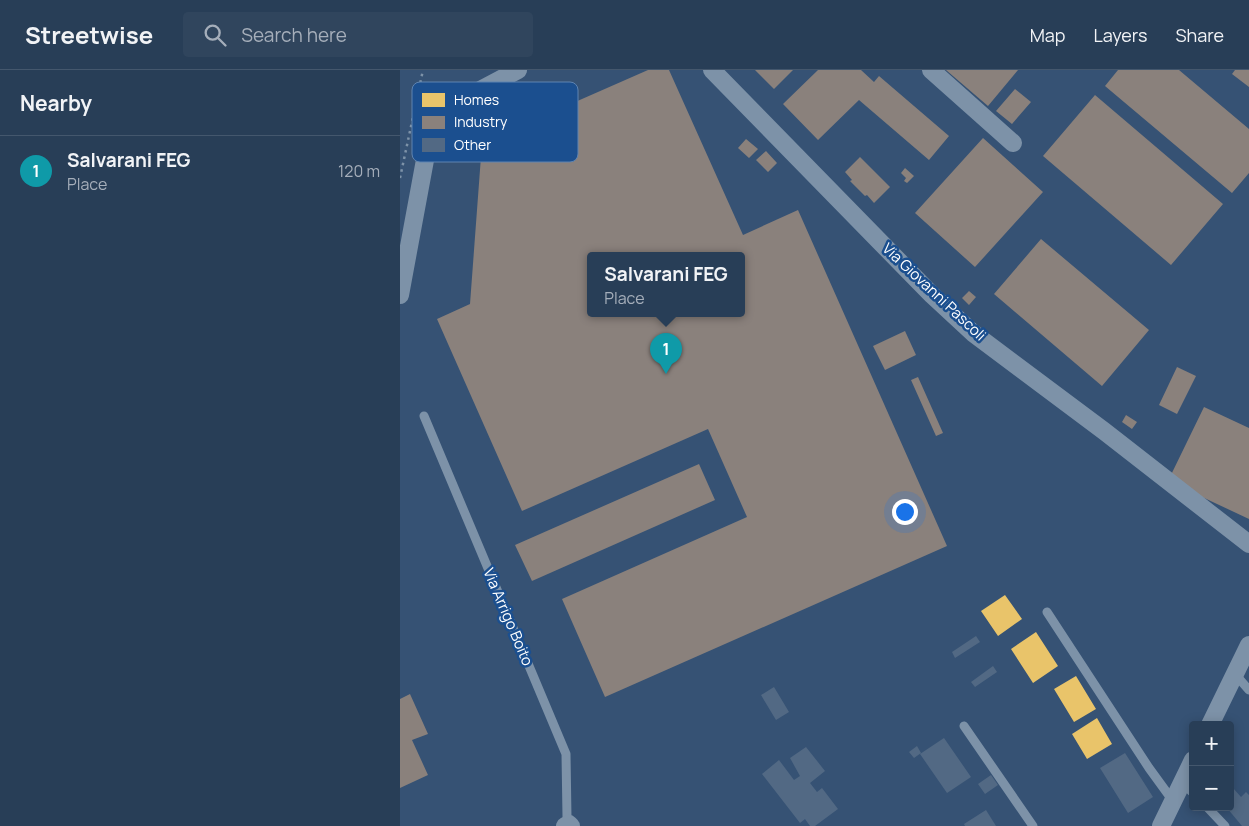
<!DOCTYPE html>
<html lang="en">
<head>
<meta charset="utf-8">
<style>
	:root { --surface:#283e57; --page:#30455d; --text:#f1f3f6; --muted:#a5aeba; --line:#44576d; --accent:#8abfa5 }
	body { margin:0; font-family:Manrope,sans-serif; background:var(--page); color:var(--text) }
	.controls { position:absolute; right:15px; bottom:15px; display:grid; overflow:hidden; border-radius:5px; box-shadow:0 2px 12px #0003 }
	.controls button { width:45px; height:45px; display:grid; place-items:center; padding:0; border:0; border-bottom:1px solid var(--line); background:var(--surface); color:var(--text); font:25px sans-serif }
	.you { position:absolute; left:504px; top:441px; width:18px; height:18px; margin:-12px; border:4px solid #fff; border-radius:50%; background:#1a73e8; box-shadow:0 0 0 8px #1a73e833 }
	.badge { display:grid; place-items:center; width:32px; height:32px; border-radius:50%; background:var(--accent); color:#fff; font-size:16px; font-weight:700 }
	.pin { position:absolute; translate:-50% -41px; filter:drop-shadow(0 1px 2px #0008) }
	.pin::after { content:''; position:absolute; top:26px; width:18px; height:15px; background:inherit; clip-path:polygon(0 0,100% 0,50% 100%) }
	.popup { position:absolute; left:187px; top:182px; width:158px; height:65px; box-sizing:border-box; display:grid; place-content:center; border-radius:5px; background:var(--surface); filter:drop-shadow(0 1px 4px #0005); font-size:16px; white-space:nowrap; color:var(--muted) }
	.popup b { font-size:19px; color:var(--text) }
	.popup::after { content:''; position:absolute; left:50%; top:100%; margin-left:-10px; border:10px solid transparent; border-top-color:var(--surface) }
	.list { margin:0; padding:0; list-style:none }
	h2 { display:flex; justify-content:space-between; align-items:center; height:65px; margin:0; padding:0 20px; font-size:21px }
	h2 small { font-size:16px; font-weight:400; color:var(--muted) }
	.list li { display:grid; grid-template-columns:32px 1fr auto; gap:15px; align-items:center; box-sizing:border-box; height:70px; padding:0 20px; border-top:1px solid var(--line) }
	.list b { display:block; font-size:19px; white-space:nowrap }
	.list p { margin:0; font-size:16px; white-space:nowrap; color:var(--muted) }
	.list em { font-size:16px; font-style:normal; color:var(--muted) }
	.icon { flex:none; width:28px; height:28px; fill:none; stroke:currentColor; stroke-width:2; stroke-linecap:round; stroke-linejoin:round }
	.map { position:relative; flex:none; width:849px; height:756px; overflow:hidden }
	header { display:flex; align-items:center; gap:30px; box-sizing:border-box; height:70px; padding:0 25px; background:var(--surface); border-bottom:1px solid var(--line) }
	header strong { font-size:24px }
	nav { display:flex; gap:28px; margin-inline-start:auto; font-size:18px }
	.search { width:350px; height:45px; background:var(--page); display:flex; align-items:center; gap:12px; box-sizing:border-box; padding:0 18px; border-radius:5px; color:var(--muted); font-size:19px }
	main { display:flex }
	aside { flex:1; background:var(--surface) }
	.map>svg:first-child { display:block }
	.homes { fill:#e9c46a }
	.industry { fill:#8a817c; fill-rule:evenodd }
	.building { fill:#526984 }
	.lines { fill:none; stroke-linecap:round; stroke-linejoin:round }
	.path { stroke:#7d92a8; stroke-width:2.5; stroke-dasharray:2.5 4; stroke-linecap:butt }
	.service { stroke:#7d92a8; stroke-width:9 }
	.minor { stroke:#7d92a8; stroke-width:18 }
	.labels { text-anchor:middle; stroke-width:5; stroke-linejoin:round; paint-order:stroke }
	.street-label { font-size:15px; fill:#fff; stroke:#1b4f8f }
	.key { fill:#1b4f8f; stroke:#5f84b1; stroke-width:1 }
	.key-label { font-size:14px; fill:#fff }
</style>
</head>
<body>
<header>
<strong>Streetwise</strong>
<div class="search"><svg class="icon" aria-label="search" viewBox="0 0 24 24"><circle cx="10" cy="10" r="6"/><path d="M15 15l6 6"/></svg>Search here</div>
<nav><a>Map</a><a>Layers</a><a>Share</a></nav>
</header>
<main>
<aside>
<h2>Nearby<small></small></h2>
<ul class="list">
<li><span class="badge" style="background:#0f9aa8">1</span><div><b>Salvarani FEG</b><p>Place</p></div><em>120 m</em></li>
</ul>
</aside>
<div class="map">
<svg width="849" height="756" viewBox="0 0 849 756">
	<rect width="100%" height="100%" fill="#365274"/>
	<path class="homes" d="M 605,525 L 622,549 L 598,566 L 581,541 Z
		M 636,562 L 658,596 L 633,613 L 611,579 Z
		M 676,606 L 696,639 L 674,652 L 654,619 Z
		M 697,648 L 712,674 L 687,689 L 672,664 Z"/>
	<path class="industry" d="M 248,0 L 269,0 L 343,165 L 398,140 L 547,476 L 205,627 L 162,529 L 347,447 L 308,359 L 122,441 L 37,249 L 70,234 L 82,73 ZM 191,185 L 341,185 L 341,243 L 191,243 Z
		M 355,0 L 393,0 L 374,19 Z
		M 418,0 L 461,0 L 474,12 L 479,6 L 549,66 L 529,90 L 459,30 L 418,70 L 383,34 Z
		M 546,0 L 618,0 L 588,36 Z
		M 718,0 L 779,0 L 849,59 L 849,103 L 832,123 L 705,16 Z
		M 835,0 L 849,0 L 849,17 L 832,4 Z
		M 615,19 L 631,32 L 612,54 L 596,41 Z
		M 695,25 L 823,134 L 771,195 L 643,86 Z
		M 583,68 L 643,122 L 575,197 L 515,143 Z
		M 346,69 L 358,79 L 349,88 L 338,78 Z
		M 366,81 L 377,93 L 368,102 L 356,90 Z
		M 460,87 L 490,117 L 474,133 L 467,125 L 465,126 L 450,111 L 452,110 L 445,102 Z
		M 505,98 L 514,106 L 507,113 L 504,111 L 506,108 L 501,103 Z
		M 641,169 L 749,260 L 702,316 L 594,224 Z
		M 569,221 L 576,227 L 569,235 L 562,228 Z
		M 505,261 L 516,285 L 485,300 L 473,276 Z
		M 777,297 L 796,306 L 777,344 L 759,335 Z
		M 518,307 L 543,363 L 536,366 L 511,310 Z
		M 804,337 L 849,358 L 849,449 L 768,411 Z
		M 726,345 L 737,352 L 732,359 L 722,352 Z
		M 299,394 L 315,430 L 132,511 L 115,475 Z
		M 10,624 L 28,664 L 12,670 L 28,705 L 0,718 L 0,629 Z"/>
	<path class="building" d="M 576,566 L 580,572 L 555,588 L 552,582 Z
		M 593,596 L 597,602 L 575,617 L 571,612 Z
		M 374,617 L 389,642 L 376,650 L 361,625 Z
		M 544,668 L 571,707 L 547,723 L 520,684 Z
		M 517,676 L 521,683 L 514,688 L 509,682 Z
		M 406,677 L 425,701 L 410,713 L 417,722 L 422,718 L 438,739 L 415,756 L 410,756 L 405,749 L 400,753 L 362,704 L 379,690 L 394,710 L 400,706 L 390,688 Z
		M 725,683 L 753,727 L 728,743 L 700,698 Z
		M 591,705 L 598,715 L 585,724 L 578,714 Z
		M 833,718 L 841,727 L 846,722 L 849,725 L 849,756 L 842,756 L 827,738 L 830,737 L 830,721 Z
		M 586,740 L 596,756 L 565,756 L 564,754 Z"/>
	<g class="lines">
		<path class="path" d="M 0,108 L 23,0"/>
		<path class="service" d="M 24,346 L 166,684 L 167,747 L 169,754
			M 647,542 L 749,698 L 773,731
			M 835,604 L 849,620
			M 564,656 L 633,756
			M 782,712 L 793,723
			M 807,737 L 825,756"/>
		<path class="minor" d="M 312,0 L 532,225 L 573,263 L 704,361 L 849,474
			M 531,0 L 613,73
			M 0,225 L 30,63 L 52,35 L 118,0
			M 810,655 L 849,575
			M 165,756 L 169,754 L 171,756
			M 761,756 L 793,690"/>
	</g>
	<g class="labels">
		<g class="street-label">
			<text transform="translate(534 222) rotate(43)" y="5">Via Giovanni Pascoli</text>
			<text transform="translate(108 547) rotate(67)" y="5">Via Arrigo Boito</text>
		</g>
	</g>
	<rect x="12" y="12" width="166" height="80" rx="8" class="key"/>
	<rect x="22" y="23" width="23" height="14" fill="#e9c46a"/>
	<rect x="22" y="46" width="23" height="13" fill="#8a817c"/>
	<rect x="22" y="68" width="23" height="14" fill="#526984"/>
	<g class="key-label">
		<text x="54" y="35">Homes</text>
		<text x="54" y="57">Industry</text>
		<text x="54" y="80">Other</text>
	</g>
</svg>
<div class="controls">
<button>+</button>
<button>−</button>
</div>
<div class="you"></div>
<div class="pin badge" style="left:266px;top:304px;background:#0f9aa8">1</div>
<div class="popup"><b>Salvarani FEG</b>Place</div>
</div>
</main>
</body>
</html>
